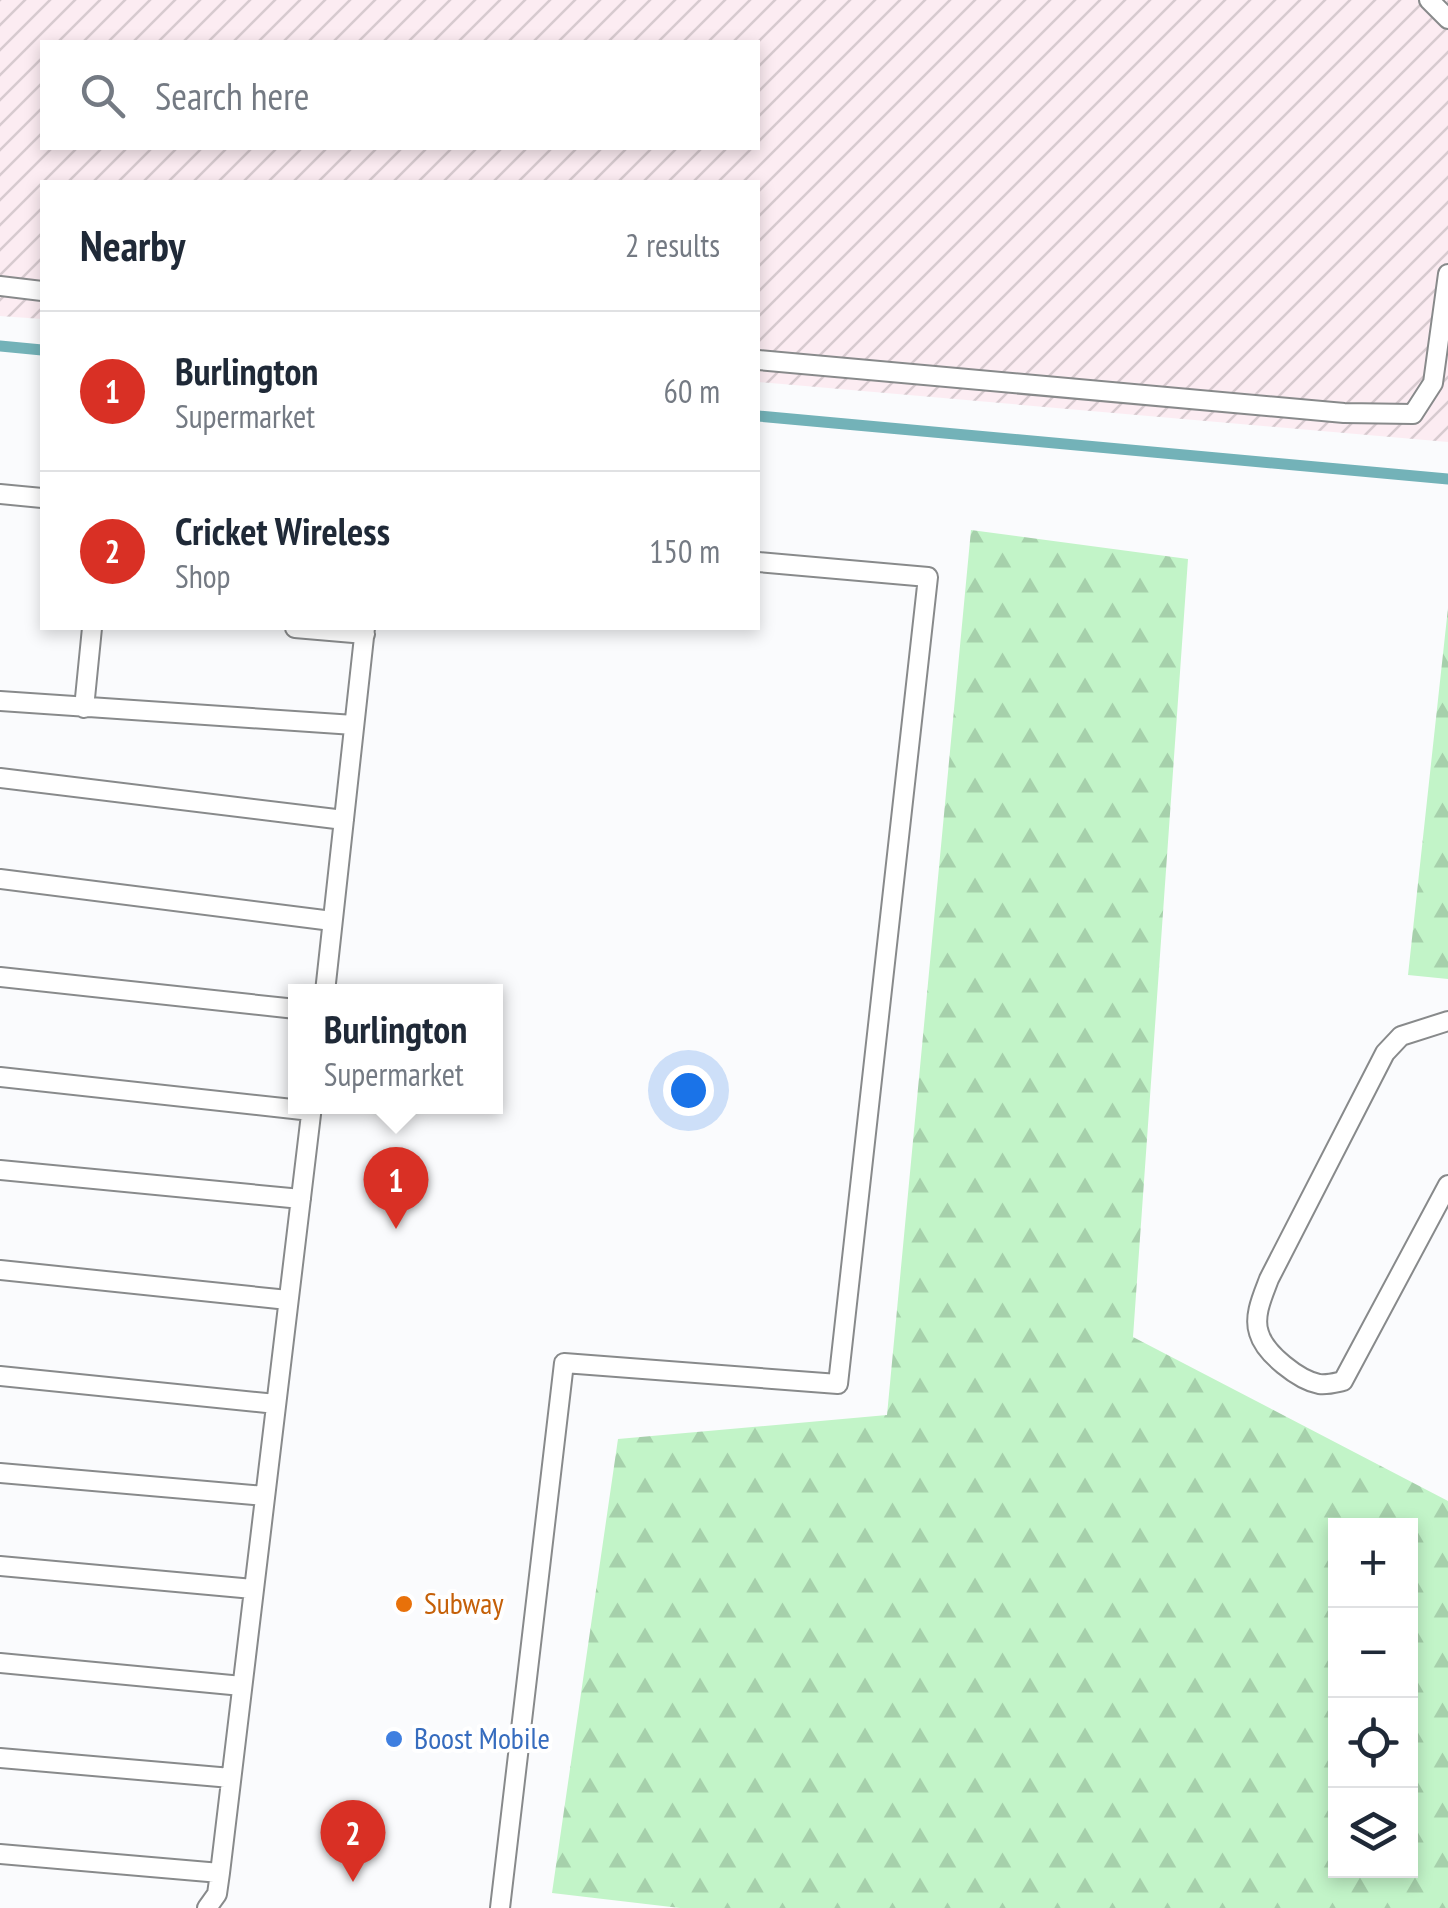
<!DOCTYPE html>
<html lang="en">
<head>
<meta charset="utf-8">
<style>
	:root { --surface:#fff; --page:#f2f2f3; --text:#1f2937; --muted:#747a83; --line:#e0e1e3; --accent:#d93025 }
	body { margin:0; font-family:"PT Sans Narrow",sans-serif; background:var(--page); color:var(--text) }
	.controls { position:absolute; right:30px; bottom:30px; display:grid; overflow:hidden; border-radius:0px; box-shadow:0 5px 15px #0003 }
	.controls button { width:90px; height:90px; display:grid; place-items:center; padding:0; border:0; border-bottom:2px solid var(--line); background:var(--surface); color:var(--text); font:50px sans-serif }
	.you { position:absolute; left:688px; top:1090px; width:35px; height:35px; margin:-25px; border:8px solid #fff; border-radius:50%; background:#1a73e8; box-shadow:0 0 0 15px #1a73e833 }
	.badge { display:grid; place-items:center; width:65px; height:65px; border-radius:50%; background:var(--accent); color:#fff; font-size:32px; font-weight:700 }
	.pin { position:absolute; translate:-50% -82px; filter:drop-shadow(0 2px 5px #0008) }
	.pin::after { content:''; position:absolute; top:52px; width:35px; height:30px; background:inherit; clip-path:polygon(0 0,100% 0,50% 100%) }
	.popup { position:absolute; left:288px; top:984px; width:215px; height:130px; box-sizing:border-box; display:grid; place-content:center; border-radius:0px; background:var(--surface); filter:drop-shadow(0 2px 8px #0005); font-size:32px; white-space:nowrap; color:var(--muted) }
	.popup b { font-size:38px; color:var(--text) }
	.popup::after { content:''; position:absolute; left:50%; top:100%; margin-left:-20px; border:20px solid transparent; border-top-color:var(--surface) }
	.list { margin:0; padding:0; list-style:none }
	h2 { display:flex; justify-content:space-between; align-items:center; height:130px; margin:0; padding:0 40px; font-size:42px }
	h2 small { font-size:32px; font-weight:400; color:var(--muted) }
	.list li { display:grid; grid-template-columns:65px 1fr auto; gap:30px; align-items:center; box-sizing:border-box; height:160px; padding:0 40px; border-top:2px solid var(--line) }
	.list b { display:block; font-size:38px; white-space:nowrap }
	.list p { margin:0; font-size:32px; white-space:nowrap; color:var(--muted) }
	.list em { font-size:32px; font-style:normal; color:var(--muted) }
	.icon { flex:none; width:55px; height:55px; fill:none; stroke:currentColor; stroke-width:2; stroke-linecap:round; stroke-linejoin:round }
	.map { position:relative; flex:none; width:1448px; height:1908px; overflow:hidden }
	.search { position:absolute; background:var(--surface); box-shadow:0 5px 15px #0003; left:40px; top:40px; width:720px; height:110px; display:flex; align-items:center; gap:25px; box-sizing:border-box; padding:0 35px; border-radius:0px; color:var(--muted); font-size:38px }
	.panel { position:absolute; background:var(--surface); box-shadow:0 5px 15px #0003; left:40px; top:180px; width:720px; height:450px; border-radius:0px }
	.map>svg:first-child { display:block }
	.industrial { fill:url(#industrial-furrows); fill-rule:evenodd }
	.forest { fill:url(#forest-firs); fill-rule:evenodd }
	.lines { fill:none; stroke-linecap:round; stroke-linejoin:round }
	.stream { stroke:#73b2b8; stroke-width:11 }
	.service-casing { stroke:#888a8b; stroke-width:22 }
	.service { stroke:#fff; stroke-width:18 }
	.food-dot { fill:#e8710a; stroke:#fff; stroke-width:4 }
	.shop-dot { fill:#3f7fe0; stroke:#fff; stroke-width:4 }
	.labels { text-anchor:middle; stroke-width:8; stroke-linejoin:round; paint-order:stroke }
	.food-label { font-size:30px; fill:#c56008; stroke:#fff; text-anchor:start }
	.shop-label { font-size:30px; fill:#366cbe; stroke:#fff; text-anchor:start }
</style>
</head>
<body>
<div class="map">
<svg width="1448" height="1908" viewBox="0 0 1448 1908">
	<defs>
		<pattern id="industrial-furrows" width="10" height="10" patternUnits="userSpaceOnUse" patternTransform="scale(2.5)"><rect width="10" height="10" fill="#fcecf2"/><path d="M-1 1l2-2M0 10L10 0M9 11l2-2" fill="none" stroke="#d7cacf"/></pattern>
		<pattern id="forest-firs" width="22" height="20" patternUnits="userSpaceOnUse" patternTransform="scale(2.5)"><rect width="22" height="20" fill="#c2f4c8"/><path d="M5 1l3.5 6h-7zM16 11l3.5 6h-7z" fill="#a6d0ab"/></pattern>
	</defs>
	<rect width="100%" height="100%" fill="#fafbfd"/>
	<path class="industrial" d="M 0,0 L 1448,0 L 1448,442 L 758,382 L 758,182 L 42,182 L 42,319 L 0,316 ZM 42,42 L 758,42 L 758,148 L 42,148 Z"/>
	<path class="forest" d="M 971,530 L 1188,559 L 1133,1337 L 1448,1501 L 1448,1908 L 680,1908 L 552,1893 L 618,1439 L 887,1415 ZM 1336,1526 L 1410,1526 L 1410,1870 L 1336,1870 Z
		M 1448,608 L 1448,979 L 1408,975 Z"/>
	<g class="lines">
		<path class="stream" d="M 0,346 L 42,350
			M 758,416 L 1448,479"/>
		<defs>
			<path id="service" d="M 1429,0 L 1448,19
				M 0,286 L 42,291
				M 758,360 L 1344,413 L 1413,414 L 1433,383 L 1448,274
				M 0,494 L 42,498
				M 295,628 L 365,634
				M 0,701 L 354,725
				M 84,708 L 92,628
				M 0,778 L 344,820
				M 0,879 L 332,921
				M 0,977 L 296,1009
				M 325,992 L 365,628
				M 1448,1021 L 1401,1036 L 1385,1053 L 1269,1279 C 1263,1295 1253,1316 1259,1333 C 1265,1354 1299,1380 1319,1384 C 1328,1385 1334,1383 1343,1381 L 1448,1185
				M 0,1077 L 311,1111
				M 0,1170 L 301,1199
				M 0,1270 L 288,1300
				M 0,1376 L 276,1404
				M 0,1473 L 265,1496
				M 0,1566 L 253,1589
				M 0,1663 L 242,1686
				M 0,1758 L 231,1778
				M 0,1854 L 220,1873
				M 207,1908 L 217,1894 L 220,1873 L 312,1106
				M 500,1908 L 564,1363 L 838,1384 L 928,577 L 758,562"/>
		</defs>
		<use href="#service" class="service-casing"/>
		<use href="#service" class="service"/>
	</g>
	<circle class="food-dot" cx="404" cy="1604" r="10"/>
	<circle class="shop-dot" cx="394" cy="1739" r="10"/>
	<g class="labels">
		<g class="food-label">
			<text x="424" y="1614">Subway</text>
		</g>
		<g class="shop-label">
			<text x="414" y="1749">Boost Mobile</text>
		</g>
	</g>
</svg>
<div class="controls">
<button>+</button>
<button>−</button>
<button><svg class="icon" aria-label="locate" viewBox="0 0 24 24"><circle cx="12" cy="12" r="6"/><path d="M12 2v4M12 18v4M2 12h4M18 12h4"/></svg></button>
<button><svg class="icon" aria-label="layers" viewBox="0 0 24 24"><path d="M12 4l9 5-9 5-9-5zM3 14l9 5 9-5"/></svg></button>
</div>
<div class="you"></div>
<div class="pin badge" style="left:396px;top:1229px">1</div>
<div class="popup"><b>Burlington</b>Supermarket</div>
<div class="pin badge" style="left:353px;top:1882px">2</div>
<div class="search"><svg class="icon" aria-label="search" viewBox="0 0 24 24"><circle cx="10" cy="10" r="6"/><path d="M15 15l6 6"/></svg>Search here</div>
<section class="panel">
<h2>Nearby<small>2 results</small></h2>
<ul class="list">
<li><span class="badge">1</span><div><b>Burlington</b><p>Supermarket</p></div><em>60 m</em></li>
<li><span class="badge">2</span><div><b>Cricket Wireless</b><p>Shop</p></div><em>150 m</em></li>
</ul>
</section>
</div>
</body>
</html>
